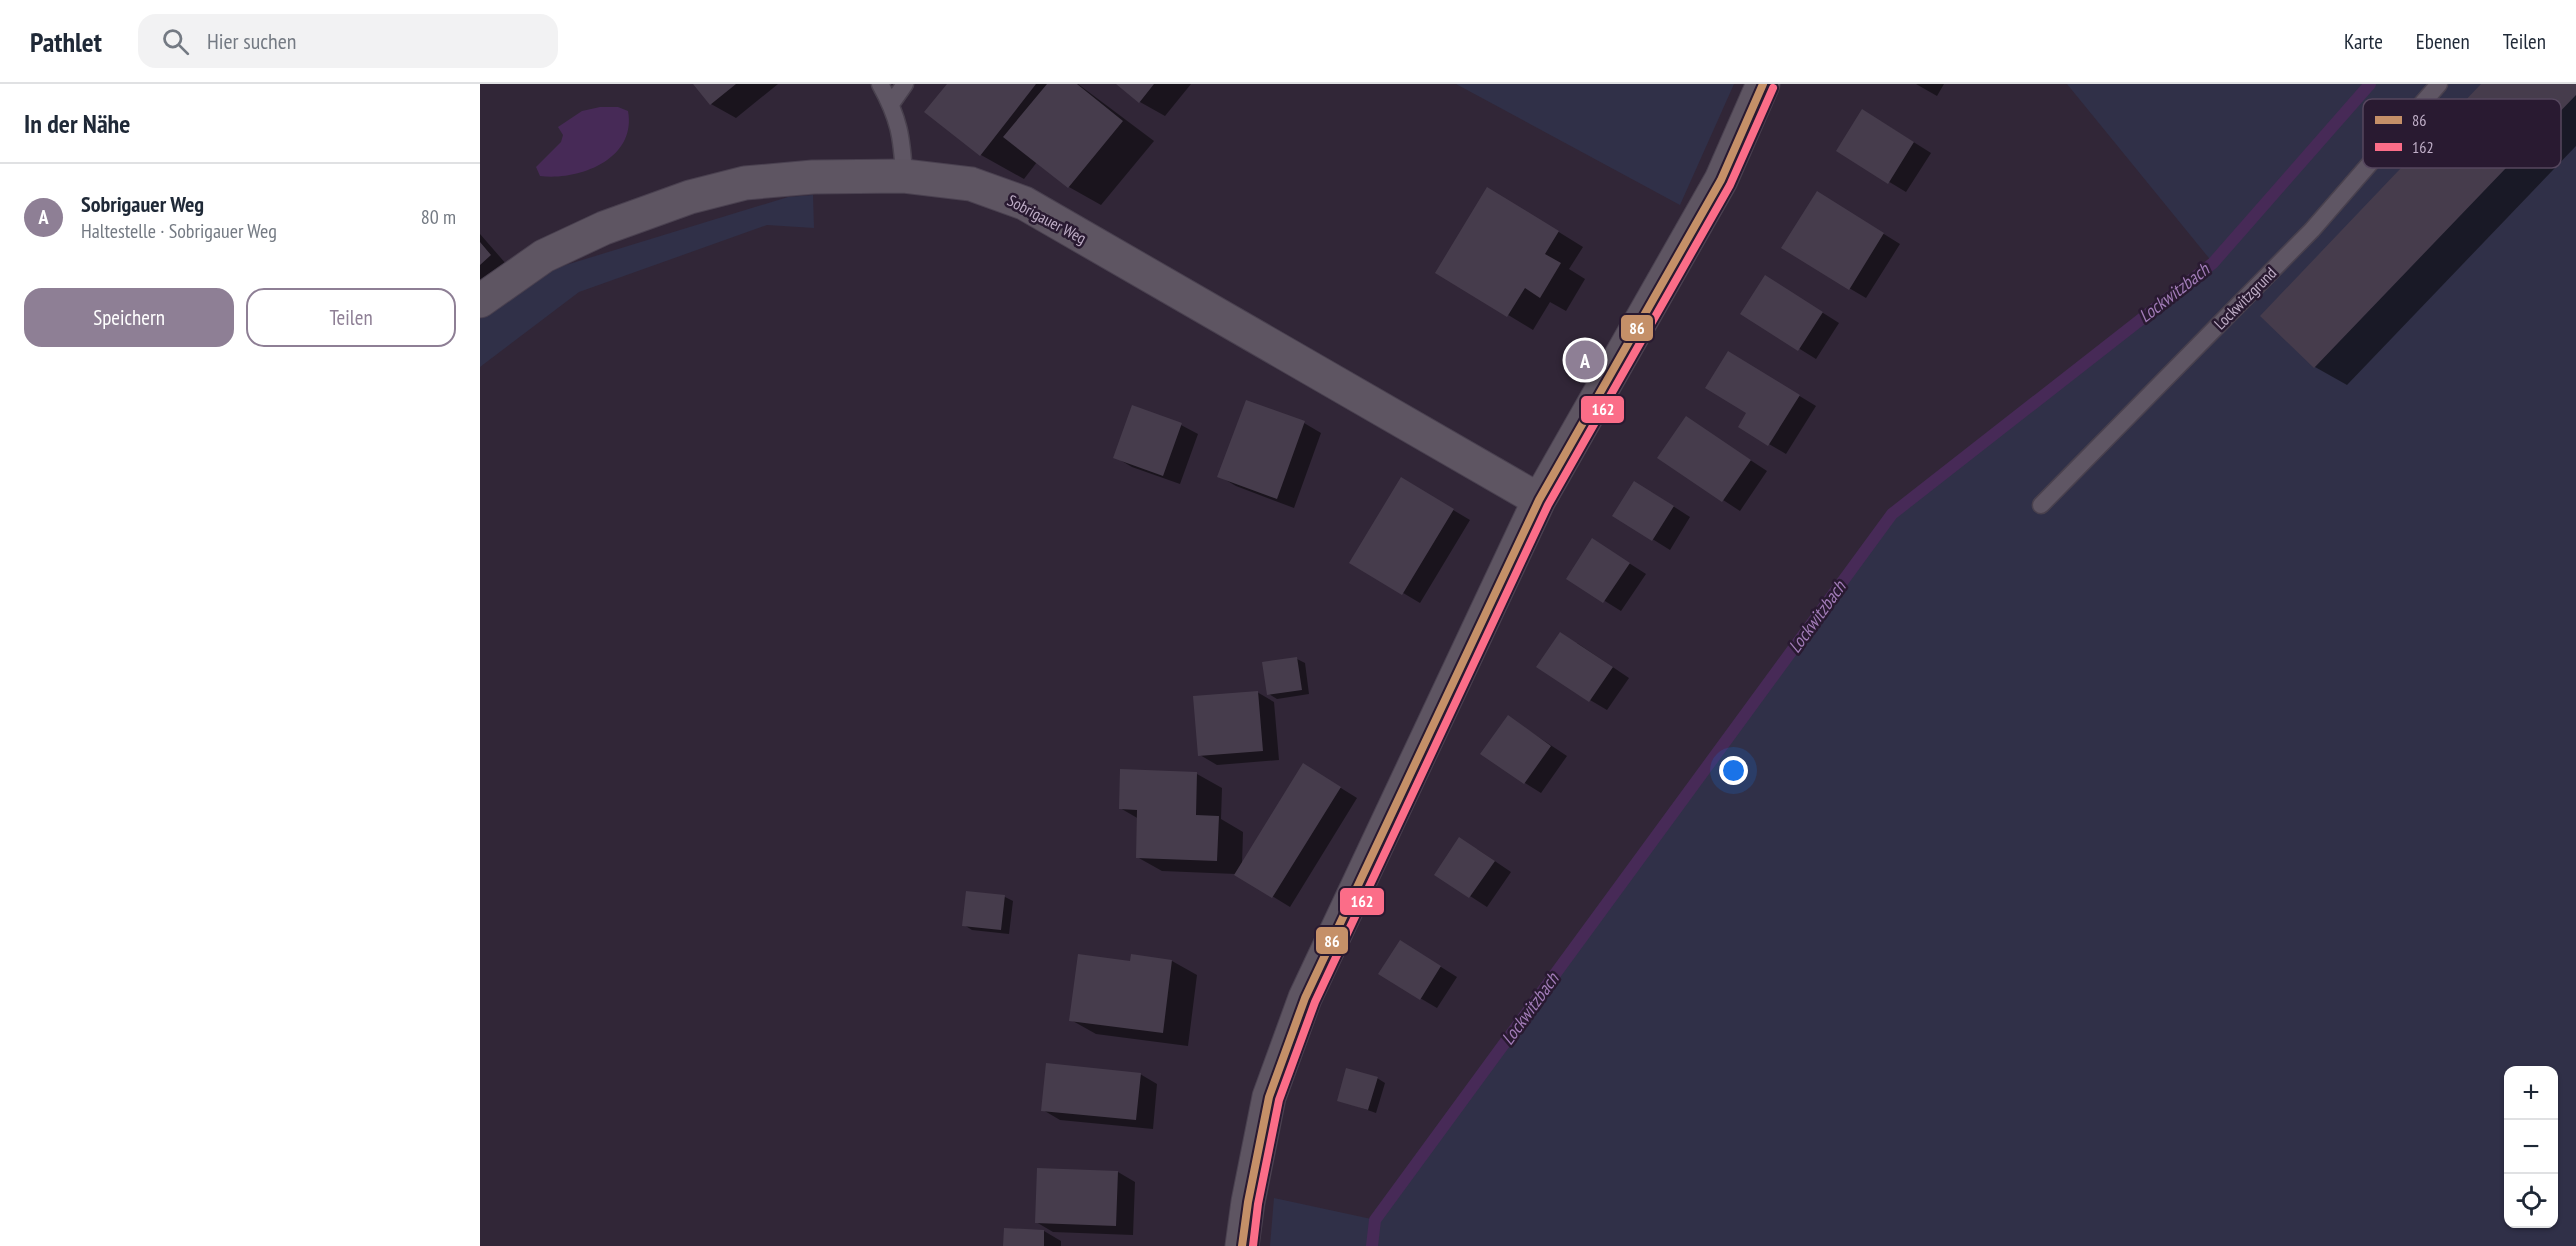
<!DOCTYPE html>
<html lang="de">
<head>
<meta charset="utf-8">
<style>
	:root { --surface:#fff; --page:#f2f2f3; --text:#1f2937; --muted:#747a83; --line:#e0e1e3; --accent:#8e7f95 }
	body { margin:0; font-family:"PT Sans Narrow",sans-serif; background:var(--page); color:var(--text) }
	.controls { position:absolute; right:18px; bottom:18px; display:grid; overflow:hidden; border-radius:12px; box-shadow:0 2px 4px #0004 }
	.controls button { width:54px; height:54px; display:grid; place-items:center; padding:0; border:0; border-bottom:2px solid var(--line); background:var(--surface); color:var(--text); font:30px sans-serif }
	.you { position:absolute; left:1254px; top:687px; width:21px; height:21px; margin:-15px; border:4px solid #fff; border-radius:50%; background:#1a73e8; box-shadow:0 0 0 9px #1a73e833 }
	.badge { display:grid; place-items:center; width:39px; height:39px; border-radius:50%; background:var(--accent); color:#fff; font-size:20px; font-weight:700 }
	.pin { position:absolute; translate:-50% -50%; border:3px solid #fff; box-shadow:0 2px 6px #0006 }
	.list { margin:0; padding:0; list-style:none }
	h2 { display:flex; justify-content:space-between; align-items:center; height:78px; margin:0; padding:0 24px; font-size:26px }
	h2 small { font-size:20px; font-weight:400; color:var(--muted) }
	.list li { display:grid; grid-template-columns:39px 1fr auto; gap:18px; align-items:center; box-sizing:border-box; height:108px; padding:0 24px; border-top:2px solid var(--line) }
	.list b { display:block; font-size:22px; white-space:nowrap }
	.list p { margin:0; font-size:20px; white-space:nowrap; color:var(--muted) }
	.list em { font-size:20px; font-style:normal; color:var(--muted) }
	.actions { display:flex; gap:12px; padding:18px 24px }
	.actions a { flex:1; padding:14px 0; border:2px solid var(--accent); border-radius:18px; text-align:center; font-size:21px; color:var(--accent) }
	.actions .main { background:var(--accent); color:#fff }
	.icon { flex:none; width:33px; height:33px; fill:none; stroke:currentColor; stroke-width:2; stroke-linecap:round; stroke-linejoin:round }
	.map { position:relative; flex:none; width:2096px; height:1162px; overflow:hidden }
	header { display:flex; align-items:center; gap:36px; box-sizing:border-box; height:84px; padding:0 30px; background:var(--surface); border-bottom:2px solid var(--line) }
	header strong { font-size:28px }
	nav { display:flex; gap:33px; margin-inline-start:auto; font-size:21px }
	.search { width:420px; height:54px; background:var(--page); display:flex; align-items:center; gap:15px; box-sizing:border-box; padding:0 21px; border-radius:18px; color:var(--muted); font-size:22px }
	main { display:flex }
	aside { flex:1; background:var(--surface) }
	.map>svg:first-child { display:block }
	.green { fill:#303048; fill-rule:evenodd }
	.water { fill:#472a57 }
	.shadow { fill:#0007 }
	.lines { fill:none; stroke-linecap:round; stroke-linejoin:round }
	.stream { stroke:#472a57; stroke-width:12 }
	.building { fill:#463c4c }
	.lane-casing { stroke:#49414e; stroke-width:19 }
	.secondary-casing { stroke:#4a4150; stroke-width:35 }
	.lane { stroke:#5f5664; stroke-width:16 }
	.secondary { stroke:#5e5562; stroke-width:33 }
	.bus-1-casing { stroke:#291a31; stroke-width:12 }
	.bus-2-casing { stroke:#291a31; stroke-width:12 }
	.bus-1 { stroke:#c59068; stroke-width:8 }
	.bus-2 { stroke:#fb6d88; stroke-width:8 }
	.labels { text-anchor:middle; stroke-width:5; stroke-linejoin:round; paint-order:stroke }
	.street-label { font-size:16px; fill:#c0afc8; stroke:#291a31 }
	.water-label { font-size:18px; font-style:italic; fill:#a27cb8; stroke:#291a31 }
	.key { fill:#291a31; stroke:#56475e; stroke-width:1.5 }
	.key-label { font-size:16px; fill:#c0afc8 }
	.line-badge { stroke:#291a31; stroke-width:2 }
	.badge-label { font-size:16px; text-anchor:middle; font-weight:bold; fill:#fff }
</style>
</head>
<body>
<header>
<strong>Pathlet</strong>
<div class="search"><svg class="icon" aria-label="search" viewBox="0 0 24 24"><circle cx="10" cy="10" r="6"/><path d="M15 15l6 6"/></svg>Hier suchen</div>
<nav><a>Karte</a><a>Ebenen</a><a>Teilen</a></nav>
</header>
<main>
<aside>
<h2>In der Nähe<small></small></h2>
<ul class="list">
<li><span class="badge">A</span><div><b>Sobrigauer Weg</b><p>Haltestelle · Sobrigauer Weg</p></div><em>80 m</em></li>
</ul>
<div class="actions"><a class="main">Speichern</a><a>Teilen</a></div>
</aside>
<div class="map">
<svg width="2096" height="1162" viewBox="0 0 2096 1162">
	<rect width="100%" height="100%" fill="#312637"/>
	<path class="green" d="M 976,0 L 1254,0 L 1200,121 Z
		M 1587,0 L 2096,0 L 2096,1162 L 790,1162 L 794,1114 L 896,1136 L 1412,430 L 1733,179 ZM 2028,986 L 2074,986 L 2074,1140 L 2028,1140 Z
		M 333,111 L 334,144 L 287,141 L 99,208 L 0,283 L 0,235 L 63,188 L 308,113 Z"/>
	<path class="water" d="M 120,23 L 138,23 L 148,27 C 157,75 99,97 60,92 L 56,83 L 81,58 L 83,51 L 78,43 L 102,27 Z"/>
	<path class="shadow" d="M 215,0 L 298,0 L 256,34 L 231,20 Z
		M 469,0 L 598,0 L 674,57 L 621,121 L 589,103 L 557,78 L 544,95 L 501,71 Z
		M 638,0 L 711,0 L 685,32 L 660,18 Z
		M 1436,0 L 1464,0 L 1457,12 Z
		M 2004,0 L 2096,0 L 2096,62 L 1867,301 L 1835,283 L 1782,232 Z
		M 1400,37 L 1451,69 L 1426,108 L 1358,67 Z
		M 1032,119 L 1103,163 L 1089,185 L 1105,195 L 1086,227 L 1070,218 L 1053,246 L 957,188 Z
		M 1354,119 L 1420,160 L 1386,214 L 1369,204 Z
		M 0,150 L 27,181 L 0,205 Z
		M 1302,203 L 1359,239 L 1336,275 L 1262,229 Z
		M 1265,279 L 1336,322 L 1306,370 L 1260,343 L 1268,329 Z
		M 766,318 L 824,339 L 841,349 L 814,424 L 756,402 L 739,392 Z
		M 1206,334 L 1287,387 L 1260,427 L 1179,374 Z
		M 701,341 L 718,350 L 700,400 L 652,383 L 635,373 Z
		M 921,395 L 990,436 L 940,519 L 871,478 Z
		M 1171,408 L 1210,433 L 1190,466 L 1134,431 Z
		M 1113,456 L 1166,490 L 1141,527 L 1088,494 Z
		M 1097,559 L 1149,594 L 1127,626 L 1110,616 Z
		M 817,575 L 825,579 L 829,610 L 797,615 L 789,610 Z
		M 777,608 L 794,618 L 799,676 L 737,681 L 720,671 Z
		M 1028,633 L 1087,672 L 1061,709 L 1045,699 Z
		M 717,690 L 742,704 L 741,735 L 763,748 L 762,781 L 840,691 L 877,714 L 810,823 L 756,790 L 682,787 L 657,773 L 659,735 L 640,724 Z
		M 997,765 L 1031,788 L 1007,823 L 956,790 Z
		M 525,813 L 533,817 L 529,850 L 492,846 L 484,841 Z
		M 937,868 L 977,893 L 957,924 L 940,914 Z
		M 652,871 L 692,877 L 717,891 L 708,962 L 616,950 L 591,936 L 651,879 Z
		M 660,990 L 677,1000 L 673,1045 L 580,1036 L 563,1026 Z
		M 897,994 L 905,999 L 896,1029 L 859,1016 Z
		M 638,1088 L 655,1098 L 653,1151 L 573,1148 L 556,1138 Z
		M 564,1147 L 581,1157 L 581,1162 L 525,1162 Z"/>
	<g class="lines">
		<path class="stream" d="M 892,1162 L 895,1136 L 1412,430 L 1733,179 L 1890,0"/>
	</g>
	<path class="building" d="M 213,0 L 256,0 L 230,21 Z
		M 467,0 L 556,0 L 500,72 L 444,28 Z
		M 567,0 L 597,0 L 643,37 L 588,104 L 523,53 Z
		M 636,0 L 674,0 L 659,19 Z
		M 2001,0 L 2096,0 L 2096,11 L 1834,284 L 1780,232 Z
		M 1382,25 L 1434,58 L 1408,100 L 1356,67 Z
		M 1007,103 L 1079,147 L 1065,170 L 1081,179 L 1060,214 L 1045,204 L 1027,233 L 955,189 Z
		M 1337,107 L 1404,149 L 1369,206 L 1301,164 Z
		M 0,158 L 11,171 L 0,181 Z
		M 1285,191 L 1343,228 L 1318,267 L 1260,230 Z
		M 1248,267 L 1320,311 L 1288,362 L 1258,343 L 1266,329 L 1225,304 Z
		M 766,316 L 825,337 L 797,415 L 737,393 Z
		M 652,321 L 702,339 L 683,392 L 633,374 Z
		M 1206,332 L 1271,376 L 1242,418 L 1177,374 Z
		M 921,393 L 974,425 L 922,511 L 869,479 Z
		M 1154,397 L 1194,422 L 1172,457 L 1132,432 Z
		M 1112,454 L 1150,479 L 1123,519 L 1086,495 Z
		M 1080,548 L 1133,583 L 1109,618 L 1056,583 Z
		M 817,573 L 822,606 L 787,611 L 782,578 Z
		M 778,607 L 783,667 L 718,672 L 713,612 Z
		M 1028,631 L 1071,662 L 1044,700 L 1000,670 Z
		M 823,679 L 861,703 L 792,814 L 754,791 Z
		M 640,685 L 717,688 L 716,731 L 739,732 L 737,777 L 656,774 L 657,726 L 639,725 Z
		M 979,753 L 1015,777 L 989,814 L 954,791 Z
		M 486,807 L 525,811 L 521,846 L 482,842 Z
		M 920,856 L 961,882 L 940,916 L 898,890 Z
		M 598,870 L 650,877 L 651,870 L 692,876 L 683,949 L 589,937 Z
		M 566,979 L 661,989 L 656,1036 L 561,1027 Z
		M 866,984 L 898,993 L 888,1026 L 857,1017 Z
		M 557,1084 L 638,1087 L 636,1142 L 555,1139 Z
		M 524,1144 L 564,1146 L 564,1162 L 523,1162 Z"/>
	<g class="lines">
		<defs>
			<path id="lane" d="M 400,0 C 419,34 422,53 424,92
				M 411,20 L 425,0
				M 1561,421 L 1832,146 L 1959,0"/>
			<path id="secondary" d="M 0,217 L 64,172 L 124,144 L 210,113 L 265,99 L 333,93 L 424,92 L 491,100 L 544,119 L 1059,416
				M 762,1162 L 768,1118 L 789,1013 L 825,914 L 1059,416 L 1241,96 L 1283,0"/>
		</defs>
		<use href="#lane" class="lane-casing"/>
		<use href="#secondary" class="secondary-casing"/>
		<use href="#lane" class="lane"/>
		<use href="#secondary" class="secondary"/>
		<defs>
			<path id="bus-1" d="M 762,1162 L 768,1118 L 789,1013 L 825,914 L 1059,416 L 1241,96 L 1283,0"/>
			<path id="bus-2" d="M 773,1162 L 778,1120 L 799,1016 L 835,918 L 1068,421 L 1250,101 L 1293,4"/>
		</defs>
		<use href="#bus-1" class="bus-1-casing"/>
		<use href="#bus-2" class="bus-2-casing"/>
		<use href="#bus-1" class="bus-1"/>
		<use href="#bus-2" class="bus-2"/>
	</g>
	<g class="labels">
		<g class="street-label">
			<text transform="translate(567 135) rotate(28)" y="6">Sobrigauer Weg</text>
			<text transform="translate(1765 214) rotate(-45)" y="6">Lockwitzgrund</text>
		</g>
		<g class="water-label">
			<text transform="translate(1694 209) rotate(-38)" y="6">Lockwitzbach</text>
			<text transform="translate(1337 533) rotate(-54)" y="6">Lockwitzbach</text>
			<text transform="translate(1050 925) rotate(-54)" y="6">Lockwitzbach</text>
		</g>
	</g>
	<rect x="1883" y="15" width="198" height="69" rx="9" class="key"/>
	<rect x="1895" y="32" width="27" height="8" fill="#c59068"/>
	<rect x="1895" y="59" width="27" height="8" fill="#fb6d88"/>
	<g class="key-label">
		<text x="1932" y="42">86</text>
		<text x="1932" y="69">162</text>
	</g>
	<g class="line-badge">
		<rect x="1140" y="230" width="34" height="28" rx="6" fill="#c59068"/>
		<rect x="1100" y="311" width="45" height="29" rx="6" fill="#fb6d88"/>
		<rect x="859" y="803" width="46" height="29" rx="6" fill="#fb6d88"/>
		<rect x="835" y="842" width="34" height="29" rx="6" fill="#c59068"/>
	</g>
	<g class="badge-label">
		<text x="1157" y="250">86</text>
		<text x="1123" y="331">162</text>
		<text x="882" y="823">162</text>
		<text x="852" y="863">86</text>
	</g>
</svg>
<div class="controls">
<button>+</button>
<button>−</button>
<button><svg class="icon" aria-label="locate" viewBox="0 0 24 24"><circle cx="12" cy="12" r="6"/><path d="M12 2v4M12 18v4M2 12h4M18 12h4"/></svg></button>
</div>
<div class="you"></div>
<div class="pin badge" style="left:1105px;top:276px">A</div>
</div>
</main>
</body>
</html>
